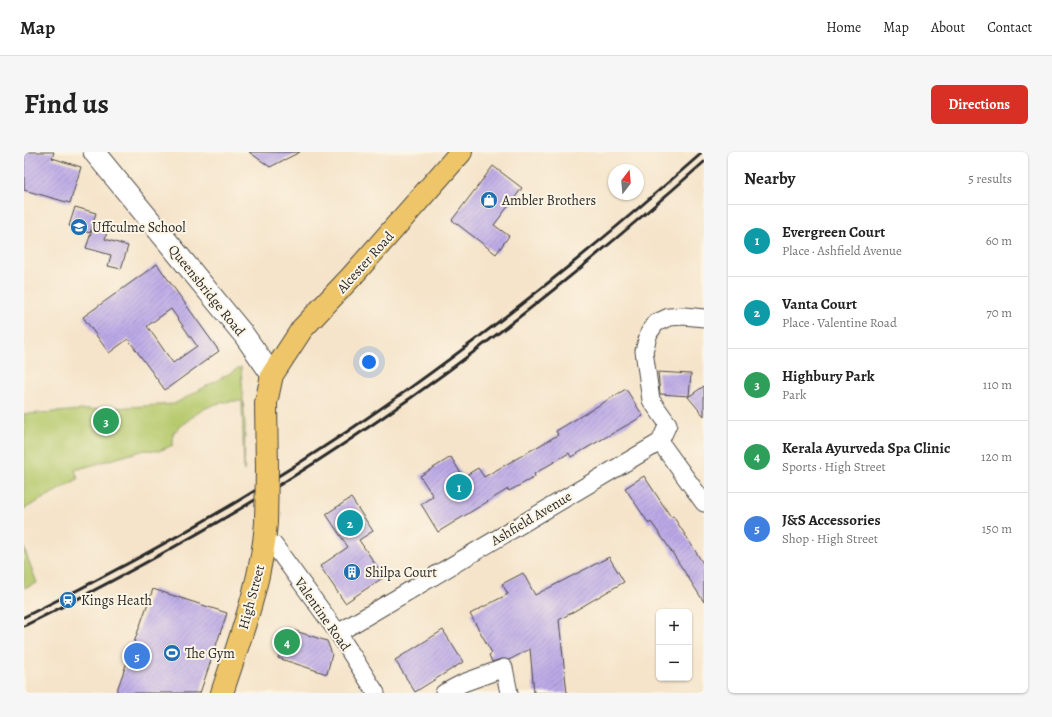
<!DOCTYPE html>
<html lang="en">
<head>
<meta charset="utf-8">
<style>
	:root { --surface:#fff; --page:#f6f6f6; --text:#222; --muted:#767676; --line:#e0e0e0; --accent:#d93025 }
	body { margin:0; font-family:Alegreya,serif; background:var(--page); color:var(--text) }
	.controls { position:absolute; right:12px; bottom:12px; display:grid; overflow:hidden; border-radius:6px; box-shadow:0 1px 3px #0004 }
	.controls button { width:36px; height:36px; display:grid; place-items:center; padding:0; border:0; border-bottom:1px solid var(--line); background:var(--surface); color:var(--text); font:20px sans-serif }
	.compass { position:absolute; left:584px; top:12px; width:36px; height:36px; border-radius:50%; background:var(--surface); box-shadow:0 1px 3px #0004; rotate:16deg }
	.you { position:absolute; left:345px; top:210px; width:14px; height:14px; margin:-10px; border:3px solid #fff; border-radius:50%; background:#1a73e8; box-shadow:0 0 0 6px #1a73e833 }
	.badge { display:grid; place-items:center; width:26px; height:26px; border-radius:50%; background:var(--accent); color:#fff; font-size:13px; font-weight:700 }
	.pin { position:absolute; translate:-50% -50%; border:2px solid #fff; box-shadow:0 1px 4px #0006 }
	.list { margin:0; padding:0; list-style:none }
	h2 { display:flex; justify-content:space-between; align-items:center; height:52px; margin:0; padding:0 16px; font-size:17px }
	h2 small { font-size:13px; font-weight:400; color:var(--muted) }
	.list li { display:grid; grid-template-columns:26px 1fr auto; gap:12px; align-items:center; box-sizing:border-box; height:72px; padding:0 16px; border-top:1px solid var(--line) }
	.list b { display:block; font-size:15px; white-space:nowrap }
	.list p { margin:0; font-size:13px; white-space:nowrap; color:var(--muted) }
	.list em { font-size:13px; font-style:normal; color:var(--muted) }
	.map { position:relative; flex:none; width:680px; height:541px; overflow:hidden; border-radius:6px }
	header { display:flex; align-items:center; gap:24px; box-sizing:border-box; height:56px; padding:0 20px; background:var(--surface); border-bottom:1px solid var(--line) }
	header strong { font-size:19px }
	nav { display:flex; gap:22px; margin-inline-start:auto; font-size:14px }
	.intro { display:flex; align-items:center; justify-content:space-between; box-sizing:border-box; height:96px; padding:0 24px }
	h1 { margin:0; font-size:28px }
	.button { padding:10px 18px; border-radius:6px; background:var(--accent); color:#fff; font-size:14px; font-weight:700 }
	main { display:flex; gap:24px; padding:0 24px }
	aside { flex:1; background:var(--surface); border-radius:6px; box-shadow:0 1px 3px #0004 }
	.map>svg:first-child { display:block }
	.green { fill:#b5c96c; stroke:#707a4c }
	.building { fill:url(#building-hatch); fill-rule:evenodd }
	.lines { fill:none; stroke-linecap:round; stroke-linejoin:round }
	.minor-casing { stroke:#494743; stroke-width:19 }
	.tertiary-casing { stroke:#494743; stroke-width:23 }
	.trunk-casing { stroke:#494743; stroke-width:24 }
	.minor { stroke:#fff; stroke-width:17 }
	.tertiary { stroke:#fff; stroke-width:21 }
	.trunk { stroke:#eec569; stroke-width:22 }
	.rail { stroke:#2b2b2b; stroke-width:3 }
	.trunk-bridge-casing { stroke:#494743; stroke-width:24; stroke-linecap:butt }
	.trunk-bridge { stroke:#eec569; stroke-width:22 }
	.labels { text-anchor:middle; stroke-width:4; stroke-linejoin:round; paint-order:stroke }
	.poi-label { font-size:14px; fill:#2b2b2b; stroke:#fcf5e5; text-anchor:start }
	.street-label { font-size:14px; fill:#2b2b2b; stroke:#fcf5e5 }
</style>
</head>
<body>
<header>
<strong>Map</strong>
<nav><a>Home</a><a>Map</a><a>About</a><a>Contact</a></nav>
</header>
<div class="intro"><h1>Find us</h1><a class="button">Directions</a></div>
<main>
<div class="map">
<svg width="680" height="541" viewBox="0 0 680 541">
	<defs>
		<pattern id="building-hatch" width="6" height="6" patternUnits="userSpaceOnUse"><rect width="6" height="6" fill="#bba9e7"/><path d="M-1 1l2-2M0 6l6-6M5 7l2-2" fill="none" stroke="#988abb"/></pattern>
	</defs>
	<rect width="100%" height="100%" fill="#fcf5e5"/>
	<filter id="ink" filterUnits="userSpaceOnUse"><feTurbulence type="fractalNoise" baseFrequency=".025" numOctaves="2"/><feDisplacementMap in="SourceGraphic" scale="8" xChannelSelector="R" yChannelSelector="G"/><feConvolveMatrix kernelMatrix="1 2 1 2 8 2 1 2 1" color-interpolation-filters="sRGB"/></filter>
	<filter id="wash" filterUnits="userSpaceOnUse"><feTurbulence type="fractalNoise" baseFrequency=".012" numOctaves="4" result="noise"/><feDisplacementMap in="SourceGraphic" scale="16" xChannelSelector="R" yChannelSelector="G"/><feGaussianBlur stdDeviation="0.9" result="paint"/><feColorMatrix in="noise" values="0 0 0 0 0 0 0 0 0 0 0 0 0 0 0 0 0 1.4 0 .05"/><feComposite in="paint" operator="in"/></filter>
	<g filter="url(#wash)">
		<rect width="100%" height="100%" fill="#f5e4ca"/>
		<path class="green" d="M 217,215 L 221,275 L 220,319 L 218,249 C 186,248 172,261 149,281 L 149,293 L 135,299 L 121,298 L 51,318 L 54,327 L 0,357 L 0,262 L 150,252 Z
			M 0,396 L 13,431 L 0,436 Z"/>
		<g id="blocks">
			<path class="building" d="M 0,0 L 30,0 L 28,6 L 57,15 L 46,51 L 0,38 Z
				M 225,0 L 276,0 L 246,15 Z
				M 469,14 L 498,36 L 470,73 L 485,84 L 472,102 L 428,68 Z
				M 51,55 L 72,61 L 66,81 L 45,74 Z
				M 70,72 L 84,76 L 81,87 L 104,94 L 97,117 L 84,114 L 87,103 L 62,96 Z
				M 133,112 L 195,199 L 141,238 L 104,187 L 85,201 L 59,165 ZM 147,157 L 173,194 L 149,211 L 123,174 Z
				M 634,220 L 667,222 L 665,244 L 636,242 Z
				M 680,234 L 680,264 L 664,245 Z
				M 602,237 L 619,264 L 547,305 L 545,301 L 510,322 L 511,325 L 485,339 L 484,337 L 414,380 L 397,352 L 409,344 L 396,324 L 427,305 L 439,325 L 454,316 L 460,325 L 534,283 L 532,279 Z
				M 620,324 L 647,365 L 649,364 L 660,381 L 680,413 L 680,450 L 642,391 L 627,370 L 625,372 L 601,336 Z
				M 327,346 L 349,379 L 335,388 L 360,425 L 321,451 L 296,414 L 324,395 L 302,362 Z
				M 585,405 L 600,430 L 535,468 L 543,541 L 510,541 L 506,497 L 485,508 L 477,507 L 468,510 L 465,503 L 468,501 L 446,462 L 484,442 L 478,432 L 499,421 L 511,443 Z
				M 129,437 L 203,461 L 176,541 L 92,541 Z
				M 265,477 L 303,489 L 308,502 L 303,522 L 254,506 Z
				M 419,478 L 439,510 L 391,540 L 371,508 Z"/>
		</g>
	</g>
	<g filter="url(#ink)">
		<use href="#blocks" fill-opacity="0" stroke="#494743" stroke-width="1"/>
		<g class="lines">
			<defs>
				<path id="minor" d="M 636,290 L 644,272 L 627,248 L 620,199 L 625,181 L 632,171 L 645,165 L 660,164 L 680,166
					M 241,388 L 250,393 L 314,481 L 352,541
					M 314,481 L 636,290 L 680,351
					M 420,541 L 439,531 L 480,516 L 485,541"/>
				<path id="tertiary" d="M 70,0 L 220,183 L 248,223"/>
				<path id="trunk" d="M 243,317 L 242,251 L 248,223 L 278,177 L 328,124 L 437,0
					M 198,541 C 216,486 238,429 242,371"/>
			</defs>
			<use href="#minor" class="minor-casing"/>
			<use href="#tertiary" class="tertiary-casing"/>
			<use href="#trunk" class="trunk-casing"/>
			<use href="#minor" class="minor"/>
			<use href="#tertiary" class="tertiary"/>
			<use href="#trunk" class="trunk"/>
			<path class="rail" d="M 0,465 C 112,410 220,349 324,279 C 449,195 566,100 679,0
				M 0,474 C 123,413 242,346 355,268 C 469,190 577,102 680,10"/>
			<defs>
				<path id="trunk-bridge" d="M 242,371 L 243,317"/>
			</defs>
			<use href="#trunk-bridge" class="trunk-bridge-casing"/>
			<use href="#trunk-bridge" class="trunk-bridge"/>
		</g>
	</g>
	<defs>
		<symbol id="shop-disc" viewBox="-11 -11 22 22"><circle r="9.5" fill="#1f6fb2" stroke="#fcf5e5"/><path d="M-5-2.5h2.3a2.7 3.5 0 0 1 5.4 0H5L5.5 6h-11ZM-1.5-2.5h3a1.5 2.3 0 0 0-3 0Z" fill="#fff"/></symbol>
		<symbol id="school-disc" viewBox="-11 -11 22 22"><circle r="9.5" fill="#1f6fb2" stroke="#fcf5e5"/><path d="M0-5L7-2L0 1L-7-2ZM-4 1L0 2.5L4 1V4Q0 6-4 4Z" fill="#fff"/></symbol>
		<symbol id="building-disc" viewBox="-11 -11 22 22"><circle r="9.5" fill="#1f6fb2" stroke="#fcf5e5"/><path d="M-4-6H4V6H1V3H-1V6H-4ZM-2.5-4.3h1.7v1.8h-1.7ZM.8-4.3h1.7v1.8H.8ZM-2.5-1h1.7V.8h-1.7ZM.8-1h1.7V.8H.8Z" fill="#fff"/></symbol>
		<symbol id="station-disc" viewBox="-11 -11 22 22"><circle r="9.5" fill="#1f6fb2" stroke="#fcf5e5"/><path d="M-3-6H3Q5-6 5-4V2Q5 4 3 4L4.5 6H3L1.5 4h-3L-3 6H-4.5L-3 4Q-5 4-5 2V-4Q-5-6-3-6ZM-3.5-4v3h7v-3ZM-3.5 1v1.5H-2V1ZM2 1v1.5H3.5V1Z" fill="#fff"/></symbol>
		<symbol id="stadium-disc" viewBox="-11 -11 22 22"><circle r="9.5" fill="#1f6fb2" stroke="#fcf5e5"/><path d="M0-5a6.5 5 0 1 0 0 10a6.5 5 0 1 0 0-10ZM-3.5-1.8h7v3.6h-7Z" fill="#fff"/></symbol>
	</defs>
	<g fill-rule="evenodd">
		<use href="#shop-disc" x="455" y="38" width="20" height="20"/>
		<use href="#school-disc" x="45" y="65" width="20" height="20"/>
		<use href="#building-disc" x="318" y="410" width="20" height="20"/>
		<use href="#station-disc" x="34" y="438" width="20" height="20"/>
		<use href="#stadium-disc" x="138" y="491" width="20" height="20"/>
	</g>
	<g class="labels">
		<g class="poi-label">
			<text x="478" y="53">Ambler Brothers</text>
			<text x="68" y="80">Uffculme School</text>
			<text x="341" y="425">Shilpa Court</text>
			<text x="57" y="453">Kings Heath</text>
			<text x="161" y="506">The Gym</text>
		</g>
		<g class="street-label">
			<text transform="translate(341 110) rotate(-48)" y="5">Alcester Road</text>
			<text transform="translate(183 138) rotate(51)" y="5">Queensbridge Road</text>
			<text transform="translate(507 366) rotate(-31)" y="5">Ashfield Avenue</text>
			<text transform="translate(227 445) rotate(-75)" y="5">High Street</text>
			<text transform="translate(299 462) rotate(55)" y="5">Valentine Road</text>
		</g>
	</g>
</svg>
<div class="controls">
<button>+</button>
<button>−</button>
</div>
<svg class="compass" viewBox="-18 -18 36 36"><path d="M0-13l5 13h-10z" fill="#e53935"/><path d="M0 13l5-13h-10z" fill="#767676"/></svg>
<div class="you"></div>
<div class="pin badge" style="left:435px;top:335px;background:#0f9aa8">1</div>
<div class="pin badge" style="left:326px;top:371px;background:#0f9aa8">2</div>
<div class="pin badge" style="left:82px;top:269px;background:#2e9e5b">3</div>
<div class="pin badge" style="left:263px;top:490px;background:#2e9e5b">4</div>
<div class="pin badge" style="left:113px;top:504px;background:#3f7fe0">5</div>
</div>
<aside>
<h2>Nearby<small>5 results</small></h2>
<ul class="list">
<li><span class="badge" style="background:#0f9aa8">1</span><div><b>Evergreen Court</b><p>Place · Ashfield Avenue</p></div><em>60 m</em></li>
<li><span class="badge" style="background:#0f9aa8">2</span><div><b>Vanta Court</b><p>Place · Valentine Road</p></div><em>70 m</em></li>
<li><span class="badge" style="background:#2e9e5b">3</span><div><b>Highbury Park</b><p>Park</p></div><em>110 m</em></li>
<li><span class="badge" style="background:#2e9e5b">4</span><div><b>Kerala Ayurveda Spa Clinic</b><p>Sports · High Street</p></div><em>120 m</em></li>
<li><span class="badge" style="background:#3f7fe0">5</span><div><b>J&amp;S Accessories</b><p>Shop · High Street</p></div><em>150 m</em></li>
</ul>
</aside>
</main>
</body>
</html>
